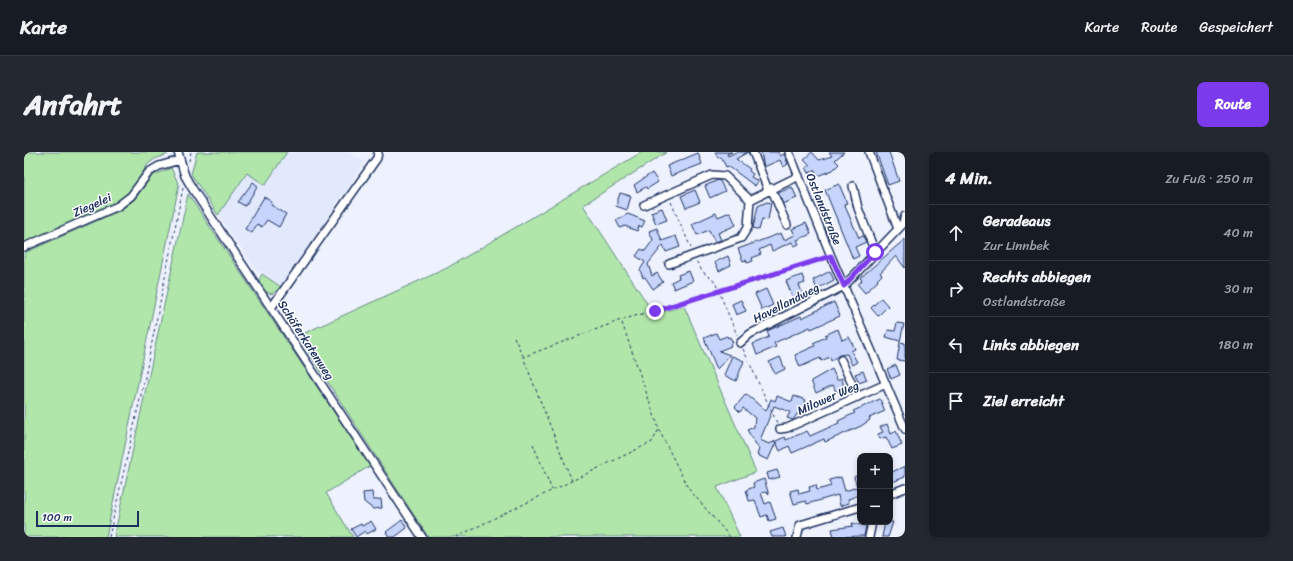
<!DOCTYPE html>
<html lang="de">
<head>
<meta charset="utf-8">
<style>
	:root { --surface:#171b24; --page:#242831; --text:#f1f3f6; --muted:#9ea1a6; --line:#363941; --accent:#7c3aed }
	body { margin:0; font-family:Sriracha,sans-serif; background:var(--page); color:var(--text) }
	.controls { position:absolute; right:12px; bottom:12px; display:grid; overflow:hidden; border-radius:8px; box-shadow:0 2px 6px #0003 }
	.controls button { width:36px; height:36px; display:grid; place-items:center; padding:0; border:0; border-bottom:1px solid var(--line); background:var(--surface); color:var(--text); font:20px sans-serif }
	.scale { position:absolute; left:12px; bottom:10px; width:103px; box-sizing:border-box; padding-left:4px; border:2px solid #1b2f5e; border-top:0; font-size:11px; line-height:14px; white-space:nowrap; color:#1b2f5e; -webkit-text-stroke:3px #fff; paint-order:stroke }
	.stop { position:absolute; width:12px; height:12px; margin:-9px; border:3px solid #7c3aed; border-radius:50%; background:#fff }
	.stop.end { background:#7c3aed; border-color:#fff; box-shadow:0 1px 4px #0008 }
	.list { margin:0; padding:0; list-style:none }
	h2 { display:flex; justify-content:space-between; align-items:center; height:52px; margin:0; padding:0 16px; font-size:17px }
	h2 small { font-size:13px; font-weight:400; color:var(--muted) }
	.list li { display:grid; grid-template-columns:26px 1fr auto; gap:12px; align-items:center; box-sizing:border-box; height:56px; padding:0 16px; border-top:1px solid var(--line) }
	.list b { display:block; font-size:15px; white-space:nowrap }
	.list p { margin:0; font-size:13px; white-space:nowrap; color:var(--muted) }
	.list em { font-size:13px; font-style:normal; color:var(--muted) }
	.icon { flex:none; width:22px; height:22px; fill:none; stroke:currentColor; stroke-width:2; stroke-linecap:round; stroke-linejoin:round }
	.map { position:relative; flex:none; width:881px; height:385px; overflow:hidden; border-radius:8px }
	header { display:flex; align-items:center; gap:24px; box-sizing:border-box; height:56px; padding:0 20px; background:var(--surface); border-bottom:1px solid var(--line) }
	header strong { font-size:19px }
	nav { display:flex; gap:22px; margin-inline-start:auto; font-size:14px }
	.intro { display:flex; align-items:center; justify-content:space-between; box-sizing:border-box; height:96px; padding:0 24px }
	h1 { margin:0; font-size:28px }
	.button { padding:10px 18px; border-radius:8px; background:var(--accent); color:#fff; font-size:14px; font-weight:700 }
	main { display:flex; gap:24px; padding:0 24px }
	aside { flex:1; background:var(--surface); border-radius:8px; box-shadow:0 2px 6px #0003 }
	.map>svg:first-child { display:block }
	.built { fill:#e2e9fd }
	.green { fill:#b0e6a9; stroke:#668a84 }
	.building { fill:#c7d5fc; stroke:#1b2f5e }
	.lines { fill:none; stroke-linecap:round; stroke-linejoin:round }
	.minor-casing { stroke:#1b2f5e; stroke-width:10 }
	.path { stroke:#1b2f5e; stroke-width:1; stroke-dasharray:3 3; stroke-linecap:butt }
	.minor { stroke:#fff; stroke-width:7 }
	.route { stroke:#7c3aed; stroke-width:5 }
	.labels { text-anchor:middle; stroke-width:3; stroke-linejoin:round; paint-order:stroke }
	.street-label { font-size:12px; fill:#1b2f5e; stroke:#fff }
</style>
</head>
<body>
<header>
<strong>Karte</strong>
<nav><a>Karte</a><a>Route</a><a>Gespeichert</a></nav>
</header>
<div class="intro"><h1>Anfahrt</h1><a class="button">Route</a></div>
<main>
<div class="map">
<svg width="881" height="385" viewBox="0 0 881 385">
	<rect width="100%" height="100%" fill="#eef2fe"/>
	<filter id="ink" filterUnits="userSpaceOnUse"><feTurbulence type="fractalNoise" baseFrequency=".025" numOctaves="2"/><feDisplacementMap in="SourceGraphic" scale="8" xChannelSelector="R" yChannelSelector="G"/><feConvolveMatrix kernelMatrix="1 2 1 2 8 2 1 2 1" color-interpolation-filters="sRGB"/></filter>
	<g filter="url(#ink)">
		<path class="built" d="M 263,0 L 325,0 L 341,10 L 257,135 L 230,115 L 194,63 L 223,20 L 241,33 Z"/>
		<path class="green" d="M 0,0 L 143,0 L 144,2 L 131,7 L 124,12 L 113,30 L 102,43 L 93,50 L 0,91 Z
			M 173,0 L 263,0 L 241,33 L 223,21 L 194,63 L 167,22 Z
			M 618,0 L 643,0 L 559,53 L 630,162 L 660,154 L 732,320 L 693,335 L 716,385 L 404,385 L 274,184 L 423,116 Z
			M 147,16 L 155,33 L 82,385 L 0,385 L 0,101 L 95,59 L 110,48 L 128,24 Z
			M 164,42 L 346,314 L 302,341 L 329,385 L 90,385 Z
			M 238,122 L 257,135 L 248,142 L 240,139 L 235,128 Z"/>
		<path class="building" d="M 691,0 L 708,0 L 703,2 L 704,4 L 712,0 L 724,0 L 712,7 L 726,17 L 725,19 L 729,22 L 727,25 L 734,29 L 731,34 L 704,14 L 702,15 L 697,5 L 694,6 Z
			M 737,0 L 754,0 L 756,4 L 760,2 L 764,12 L 759,15 L 756,8 L 740,15 Z
			M 788,0 L 795,8 L 808,4 L 805,0 L 820,0 L 811,8 L 815,12 L 809,18 L 793,24 L 791,18 L 785,21 L 782,15 L 786,13 L 780,7 Z
			M 852,0 L 865,0 L 875,29 L 864,33 Z
			M 674,1 L 678,12 L 647,24 L 643,14 Z
			M 628,21 L 634,30 L 623,37 L 622,35 L 613,40 L 610,33 Z
			M 694,28 L 696,29 L 701,39 L 686,46 L 681,34 Z
			M 229,30 L 234,34 L 221,54 L 214,50 Z
			M 815,32 L 823,51 L 820,52 L 835,86 L 839,84 L 842,90 L 831,95 L 835,104 L 829,107 L 801,38 Z
			M 768,35 L 773,46 L 759,52 L 754,41 Z
			M 671,38 L 676,50 L 662,56 L 657,44 Z
			M 596,41 L 607,44 L 603,58 L 592,54 Z
			M 240,45 L 248,50 L 247,53 L 262,62 L 255,75 L 243,68 L 238,75 L 233,72 L 228,81 L 221,77 Z
			M 743,50 L 747,51 L 744,68 L 738,67 L 735,78 L 729,76 L 734,54 Z
			M 638,56 L 643,68 L 632,72 L 627,60 Z
			M 706,60 L 712,73 L 694,81 L 697,88 L 691,90 L 685,78 L 673,83 L 668,72 L 692,61 L 694,65 Z
			M 604,62 L 621,69 L 618,75 L 615,74 L 613,79 L 601,74 L 596,76 L 592,68 Z
			M 782,71 L 787,82 L 773,88 L 775,92 L 770,94 L 768,90 L 748,99 L 746,93 L 735,98 L 737,102 L 728,106 L 729,109 L 723,111 L 722,108 L 719,109 L 714,97 L 757,81 L 760,88 L 771,83 L 768,77 Z
			M 633,76 L 638,89 L 652,84 L 656,95 L 642,100 L 639,93 L 624,112 L 628,124 L 633,121 L 639,130 L 629,137 L 621,125 L 619,126 L 616,118 L 621,110 L 612,104 L 617,97 L 621,99 L 629,88 L 625,79 Z
			M 881,87 L 881,116 L 872,104 L 856,121 L 858,123 L 853,128 L 854,129 L 841,141 L 834,133 L 838,128 L 836,126 Z
			M 704,104 L 707,113 L 695,119 L 691,110 Z
			M 665,119 L 669,129 L 650,137 L 647,130 L 655,126 L 654,123 Z
			M 806,119 L 810,128 L 793,137 L 789,128 Z
			M 778,123 L 781,131 L 775,133 L 779,142 L 769,146 L 762,129 Z
			M 742,137 L 749,153 L 738,158 L 731,142 Z
			M 857,146 L 864,154 L 854,164 L 847,156 Z
			M 717,148 L 722,159 L 712,163 L 708,152 Z
			M 810,150 L 816,164 L 787,177 L 786,175 L 750,191 L 752,195 L 733,203 L 729,192 L 745,185 L 743,179 L 777,164 L 778,166 Z
			M 873,171 L 880,172 L 876,189 L 862,185 L 864,178 L 871,179 Z
			M 814,177 L 818,188 L 825,185 L 831,197 L 827,199 L 833,210 L 828,213 L 823,202 L 815,203 L 807,209 L 806,205 L 797,209 L 796,206 L 776,215 L 771,203 L 791,194 L 789,191 L 802,185 L 801,183 Z
			M 692,181 L 695,187 L 703,184 L 704,186 L 706,185 L 709,191 L 706,192 L 707,194 L 695,199 L 706,203 L 693,217 L 680,186 Z
			M 876,190 L 881,191 L 881,209 L 873,208 Z
			M 708,204 L 720,209 L 712,229 L 700,223 Z
			M 756,205 L 761,217 L 751,222 L 745,210 Z
			M 872,213 L 876,223 L 867,227 L 863,217 Z
			M 808,217 L 813,228 L 818,226 L 820,237 L 812,240 L 809,233 L 792,241 L 787,229 Z
			M 839,219 L 843,228 L 835,231 L 831,222 Z
			M 722,242 L 742,259 L 747,247 L 751,249 L 753,244 L 768,250 L 770,244 L 782,248 L 776,263 L 773,262 L 769,268 L 763,266 L 766,260 L 750,254 L 736,288 L 745,292 L 761,285 L 762,288 L 783,279 L 786,284 L 815,271 L 814,269 L 831,261 L 829,259 L 856,247 L 861,259 L 845,266 L 846,268 L 837,274 L 808,287 L 801,290 L 800,287 L 768,301 L 765,294 L 756,299 L 752,290 L 744,308 L 733,303 L 735,297 L 723,278 L 730,275 L 731,266 L 719,256 L 716,260 L 711,255 Z
			M 863,272 L 867,282 L 872,279 L 878,293 L 868,297 L 862,285 L 856,287 L 854,282 L 859,280 L 856,275 Z
			M 881,314 L 881,325 L 866,331 L 866,321 Z
			M 753,318 L 756,325 L 745,328 L 743,321 Z
			M 836,322 L 836,343 L 824,347 L 825,351 L 816,354 L 814,343 L 783,352 L 782,349 L 770,352 L 766,339 L 774,337 L 775,342 L 786,339 L 785,335 L 792,333 L 793,338 L 807,334 L 805,328 L 817,325 L 821,339 L 833,335 L 830,325 Z
			M 740,327 L 745,343 L 742,340 L 737,341 L 741,352 L 746,350 L 752,367 L 745,369 L 743,363 L 737,365 L 731,348 L 725,349 L 722,338 L 730,335 L 729,331 Z
			M 348,340 L 349,348 L 357,347 L 358,356 L 349,357 L 340,350 L 339,341 Z
			M 378,368 L 383,376 L 371,385 L 365,385 L 362,380 Z
			M 347,369 L 352,377 L 343,382 L 341,379 L 332,385 L 327,377 L 337,372 L 338,374 Z
			M 861,370 L 869,370 L 864,385 L 858,385 Z
			M 828,371 L 842,374 L 840,384 L 810,385 L 808,377 L 829,374 Z
			M 759,376 L 762,385 L 748,385 L 746,380 Z"/>
		<g class="lines">
			<defs>
				<path id="minor" d="M 154,0 L 161,24 L 168,36 L 398,385
					M 729,0 L 744,38
					M 765,0 L 807,104 L 881,277
					M 845,0 L 874,77
					M 829,34 L 834,56 L 851,100
					M 747,36 L 763,73
					M 620,53 L 688,23 L 701,24 L 726,48 L 775,24
					M 0,95 L 94,54 L 107,44 L 125,20 L 135,14 L 156,8
					M 645,112 L 717,86 L 724,75 L 726,48
					M 247,156 L 353,6 L 354,0
					M 716,191 L 726,182 L 820,134 L 878,73 L 881,64
					M 817,208 L 834,245
					M 756,277 L 763,276 L 862,232
					M 866,342 L 881,336
					M 773,385 L 776,373 L 836,355
					M 845,385 L 848,370"/>
			</defs>
			<use href="#minor" class="minor-casing"/>
			<path class="path" d="M 165,9 L 167,0
				M 647,50 L 667,96
				M 673,110 L 678,119 L 691,130 L 713,183
				M 490,185 L 499,204
				M 719,197 L 753,271
				M 635,278 L 664,336 L 706,385
				M 509,292 L 528,338
				M 548,329 L 499,205 L 597,168 L 695,140 L 801,107
				M 85,385 L 121,225 L 159,36
				M 432,385 L 628,290 L 635,277 L 597,168"/>
			<use href="#minor" class="minor"/>
		</g>
	</g>
	<g class="lines" filter="url(#ink)">
		<path class="route" d="M 631,159 L 807,104 L 820,134 L 851,100"/>
	</g>
	<g class="labels">
		<g class="street-label">
			<text transform="translate(68 53) rotate(-24)" y="4">Ziegelei</text>
			<text transform="translate(800 57) rotate(68)" y="4">Ostlandstraße</text>
			<text transform="translate(762 151) rotate(-27)" y="4">Havellandweg</text>
			<text transform="translate(282 188) rotate(57)" y="4">Schäferkatenweg</text>
			<text transform="translate(804 246) rotate(-24)" y="4">Milower Weg</text>
		</g>
	</g>
</svg>
<div class="controls">
<button>+</button>
<button>−</button>
</div>
<div class="scale">100 m</div>
<div class="stop" style="left:851px;top:100px"></div>
<div class="stop end" style="left:631px;top:159px"></div>
</div>
<aside>
<h2>4 Min.<small>Zu Fuß · 250 m</small></h2>
<ul class="list">
<li><svg class="icon" aria-label="ahead" viewBox="0 0 24 24"><path d="M12 20V5M6 11l6-6 6 6"/></svg><div><b>Geradeaus</b><p>Zur Linnbek</p></div><em>40 m</em></li>
<li><svg class="icon" aria-label="right" viewBox="0 0 24 24"><path d="M7 20v-9h11M14 6l5 5-5 5"/></svg><div><b>Rechts abbiegen</b><p>Ostlandstraße</p></div><em>30 m</em></li>
<li><svg class="icon" aria-label="left" viewBox="0 0 24 24"><path d="M17 20v-9H6M10 6l-5 5 5 5"/></svg><div><b>Links abbiegen</b></div><em>180 m</em></li>
<li><svg class="icon" aria-label="arrive" viewBox="0 0 24 24"><path d="M6 21V4h12l-3 4 3 4H6"/></svg><div><b>Ziel erreicht</b></div></li>
</ul>
</aside>
</main>
</body>
</html>
